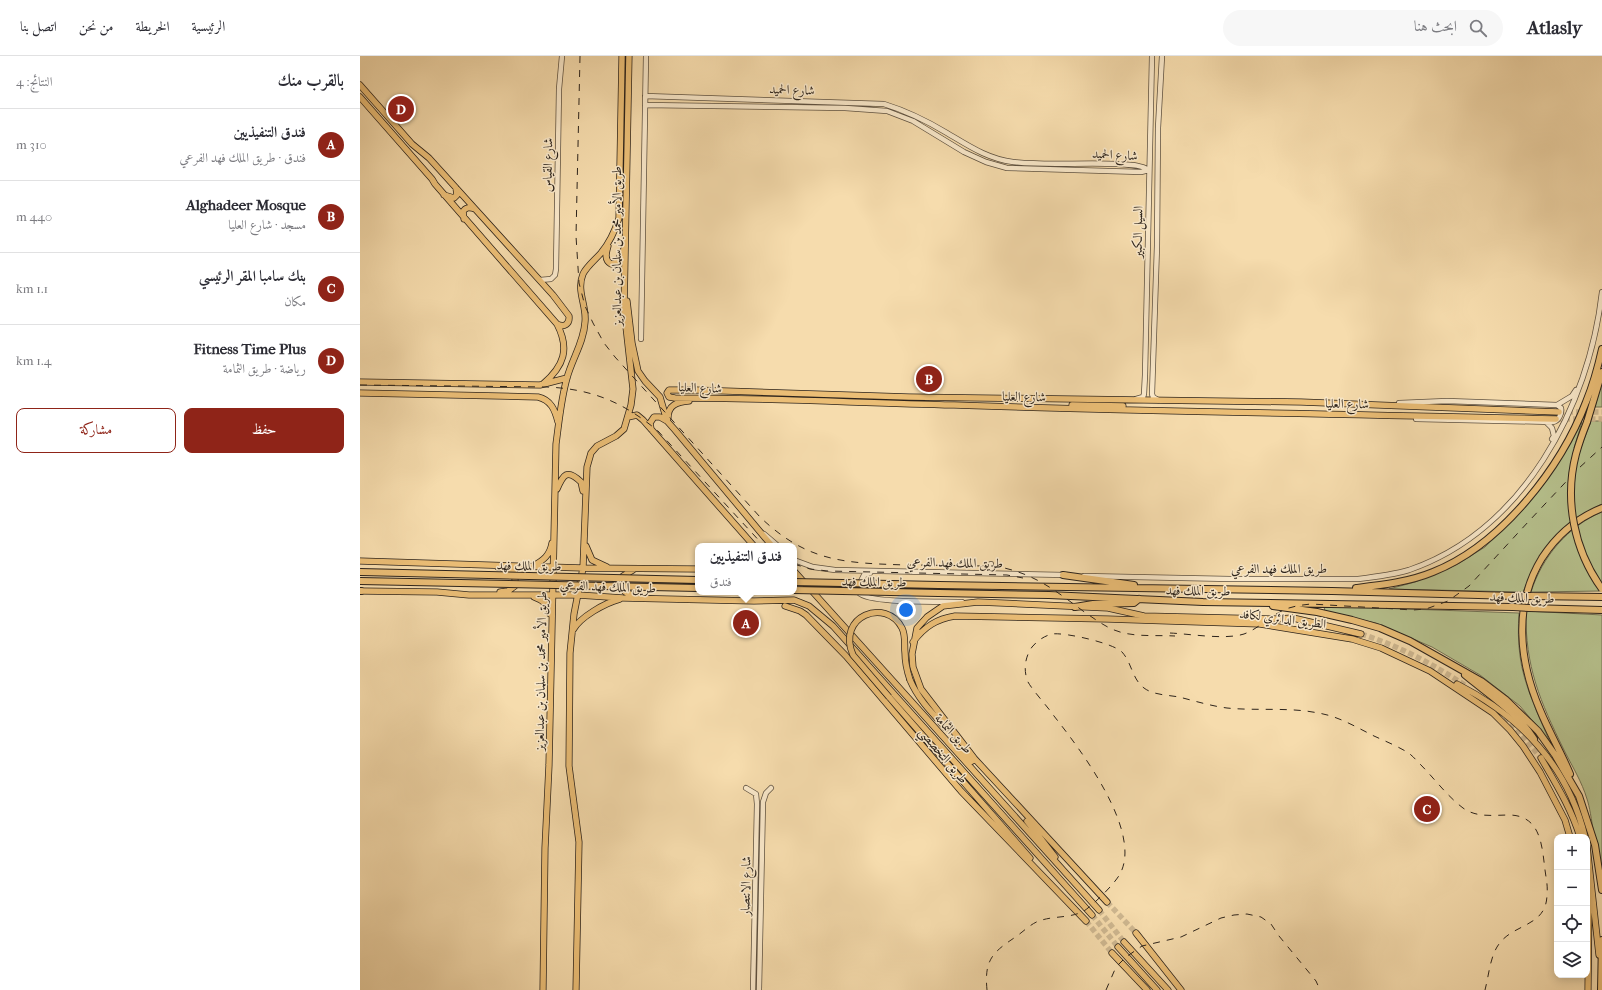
<!DOCTYPE html>
<html lang="ar">
<head>
<meta charset="utf-8">
<style>
	:root { --surface:#fff; --page:#f7f7f7; --text:#2b2b33; --muted:#7c7c81; --line:#e1e1e2; --accent:#8f2418 }
	body { margin:0; font-family:"IM FELL French Canon",Amiri,serif; background:var(--page); color:var(--text); direction:rtl }
	.controls { position:absolute; right:12px; bottom:12px; display:grid; overflow:hidden; border-radius:8px; box-shadow:0 2px 10px #0003 }
	.controls button { width:36px; height:36px; display:grid; place-items:center; padding:0; border:0; border-bottom:1px solid var(--line); background:var(--surface); color:var(--text); font:20px sans-serif }
	.you { position:absolute; left:546px; top:554px; width:14px; height:14px; margin:-10px; border:3px solid #fff; border-radius:50%; background:#1a73e8; box-shadow:0 0 0 6px #1a73e833 }
	.badge { display:grid; place-items:center; width:26px; height:26px; border-radius:50%; background:var(--accent); color:#fff; font-size:13px; font-weight:700 }
	.pin { position:absolute; translate:-50% -50%; border:2px solid #fff; box-shadow:0 1px 4px #0006 }
	.popup { position:absolute; left:335px; top:487px; width:102px; height:52px; box-sizing:border-box; display:grid; place-content:center; border-radius:8px; background:var(--surface); filter:drop-shadow(0 1px 3px #0005); font-size:13px; white-space:nowrap; color:var(--muted) }
	.popup b { font-size:15px; color:var(--text) }
	.popup::after { content:''; position:absolute; left:50%; top:100%; margin-left:-8px; border:8px solid transparent; border-top-color:var(--surface) }
	.list { margin:0; padding:0; list-style:none }
	h2 { display:flex; justify-content:space-between; align-items:center; height:52px; margin:0; padding:0 16px; font-size:17px }
	h2 small { font-size:13px; font-weight:400; color:var(--muted) }
	.list li { display:grid; grid-template-columns:26px 1fr auto; gap:12px; align-items:center; box-sizing:border-box; height:72px; padding:0 16px; border-top:1px solid var(--line) }
	.list b { display:block; font-size:15px; white-space:nowrap }
	.list p { margin:0; font-size:13px; white-space:nowrap; color:var(--muted) }
	.list em { font-size:13px; font-style:normal; color:var(--muted) }
	.actions { display:flex; gap:8px; padding:12px 16px }
	.actions a { flex:1; padding:9px 0; border:1px solid var(--accent); border-radius:8px; text-align:center; font-size:14px; color:var(--accent) }
	.actions .main { background:var(--accent); color:#fff }
	.icon { flex:none; width:22px; height:22px; fill:none; stroke:currentColor; stroke-width:2; stroke-linecap:round; stroke-linejoin:round }
	.map { position:relative; flex:none; width:1242px; height:934px; overflow:hidden; direction:ltr }
	header { display:flex; align-items:center; gap:24px; box-sizing:border-box; height:56px; padding:0 20px; background:var(--surface); border-bottom:1px solid var(--line) }
	header strong { font-size:19px }
	nav { display:flex; gap:22px; margin-inline-start:auto; font-size:14px }
	.search { width:280px; height:36px; background:var(--page); display:flex; align-items:center; gap:10px; box-sizing:border-box; padding:0 14px; border-radius:22px; color:var(--muted); font-size:15px }
	main { display:flex }
	aside { flex:1; background:var(--surface) }
	.map>svg:first-child { display:block }
	.green { fill:#b7c28e; stroke:#727254 }
	.lines { fill:none; stroke-linecap:round; stroke-linejoin:round }
	.major-tunnel { stroke:#ceb790; stroke-width:5.5; stroke-dasharray:5.5 3; stroke-linecap:butt }
	.minor-casing { stroke:#5e5140; stroke-width:6 }
	.major-casing { stroke:#2c231b; stroke-width:7 }
	.highway-casing { stroke:#2c231b; stroke-width:8 }
	.minor { stroke:#f9e8ca; stroke-width:4.5 }
	.major { stroke:#ebbe76; stroke-width:5.5 }
	.highway { stroke:#ebbe76; stroke-width:6 }
	.rail { stroke:#2c231b; stroke-width:1; stroke-dasharray:7 7; stroke-linecap:butt }
	.major-bridge-casing { stroke:#2c231b; stroke-width:7; stroke-linecap:butt }
	.highway-bridge-casing { stroke:#2c231b; stroke-width:8; stroke-linecap:butt }
	.major-bridge { stroke:#ebbe76; stroke-width:5.5 }
	.highway-bridge { stroke:#ebbe76; stroke-width:6 }
	.labels { text-anchor:middle; stroke-width:3; stroke-linejoin:round; paint-order:stroke }
	.street-label { font-size:13px; fill:#2c231b; stroke:#f9e8ca }
</style>
</head>
<body>
<header>
<strong>Atlasly</strong>
<div class="search"><svg class="icon" aria-label="search" viewBox="0 0 24 24"><circle cx="10" cy="10" r="6"/><path d="M15 15l6 6"/></svg>ابحث هنا</div>
<nav><a>الرئيسية</a><a>الخريطة</a><a>من نحن</a><a>اتصل بنا</a></nav>
</header>
<main>
<div class="map">
<svg width="1242" height="934" viewBox="0 0 1242 934">
	<rect width="100%" height="100%" fill="#f6dcad"/>
	<filter id="stains"><feTurbulence type="fractalNoise" baseFrequency=".005" numOctaves="4"/><feColorMatrix values="0 0 0 0 .2 0 0 0 0 .09 0 0 0 0 .02 0 0 0 .5 -.17"/></filter>
	<radialGradient id="worn" r=".72"><stop offset=".6" stop-color="#630" stop-opacity="0"/><stop offset="1" stop-color="#630" stop-opacity=".3"/></radialGradient>
	<path class="green" d="M 1242,325 L 1242,351 L 1235,351 Z
		M 1231,365 L 1242,365 L 1242,448 C 1224,457 1206,469 1192,484 C 1180,498 1170,519 1163,536 L 1029,533 L 1055,526 L 1096,509 L 1125,491 L 1162,455 L 1187,422 L 1219,368 L 1222,366 L 1214,392 L 1220,394 Z
		M 1242,456 L 1242,535 L 1171,536 C 1182,501 1208,470 1242,456 Z
		M 964,550 L 1159,557 C 1158,571 1158,586 1160,600 C 1163,627 1179,661 1190,686 L 1160,650 L 1120,619 L 1072,591 L 1016,567 L 965,556 Z
		M 1166,555 L 1242,559 L 1242,808 C 1235,799 1232,757 1227,743 C 1222,726 1212,710 1204,694 C 1180,645 1165,611 1166,555 Z"/>
	<g class="lines">
		<path class="major-tunnel" d="M 1199,356 L 1242,356
			M 1196,363 L 1242,363
			M 1001,578 C 1039,590 1073,608 1106,630
			M 1131,651 L 1160,677 L 1181,702
			M 747,846 L 776,877
			M 739,854 L 764,886
			M 732,859 L 758,891
			M 726,865 L 752,897"/>
		<defs>
			<path id="minor" d="M 285,40 L 524,48 C 547,55 567,65 587,77 C 609,90 628,103 653,106 C 688,110 723,106 757,108 C 768,109 779,108 789,114
				M 285,49 L 485,52 L 527,55 L 553,65 L 604,96 L 626,106 L 647,112 L 781,116 L 789,114
				M 180,224 L 191,223 L 195,219 L 196,213 L 199,33 L 202,0
				M 281,283 L 286,0
				M 776,343 L 783,341 L 784,338 L 785,319 L 792,0
				M 798,344 L 793,341 L 792,338 L 797,190 L 798,72 L 802,0
				M 1039,347 L 1087,345 L 1197,349 L 1212,340 L 1216,334
				M 1056,363 L 1193,366 C 1199,365 1202,357 1201,352 L 1197,349
				M 1186,366 L 1192,372 L 1194,380 L 1192,383
				M 404,478 L 418,490
				M 434,504 L 453,511 L 475,514 L 706,519
				M 510,517 L 504,519 L 498,531 L 499,537 C 510,548 583,545 602,546
				M 631,517 L 631,508
				M 724,520 L 871,523 L 998,523 C 1015,521 1032,519 1049,514 C 1163,475 1229,351 1242,236
				M 386,732 L 396,738 L 397,748 L 393,934
				M 399,934 L 403,746 L 406,737 L 411,732"/>
			<path id="major" d="M 0,29 L 52,88 L 69,102 L 193,239 L 209,260 C 210,268 204,272 197,268
				M 0,41 L 72,123 L 75,128 L 197,268 C 210,293 204,310 183,328
				M 84,139 L 94,142 L 97,139 L 96,132
				M 104,163 L 103,156 C 105,151 110,151 115,153
				M 248,190 C 246,197 244,204 251,208 L 257,206 L 264,193
				M 267,245 L 272,287 L 278,315 L 285,325 L 300,341 L 307,365 L 315,374 L 412,490
				M 0,326 L 180,329 L 207,322
				M 0,337 L 178,341 C 191,344 195,354 198,366
				M 712,349 L 763,350
				M 268,361 L 277,359 L 283,364 L 394,490
				M 308,362 C 308,349 317,346 329,345
				M 1196,363 C 996,358 795,356 594,349 C 501,347 408,342 315,342 L 309,341 L 307,337 L 309,334 L 335,334 L 549,341 L 941,346 L 1199,356
				M 291,373 L 290,367 L 294,361 L 300,361 L 307,365
				M 197,433 C 203,419 207,412 221,426 L 223,435
				M 226,490 L 232,504 L 247,511
				M 0,505 L 223,512 L 338,513
				M 173,510 C 184,504 190,499 192,487
				M 138,511 L 152,514 L 155,517 L 155,530 L 148,535 L 140,536
				M 273,514 L 263,520 C 259,531 263,538 275,539
				M 434,515 L 739,854
				M 0,535 L 77,536 L 109,539 L 218,539 L 263,542 L 394,545 L 434,544 L 449,550 L 473,570 L 732,859
				M 174,541 C 182,544 189,548 190,558
				M 425,550 L 440,555 L 446,559 L 486,600 L 601,735 L 726,865
				M 213,574 C 220,561 245,547 260,543
				M 553,586 C 565,570 577,563 595,560 L 747,563 L 900,568 L 992,583 L 1021,592 L 1070,615 L 1133,657 L 1150,674 L 1163,690 L 1180,716 L 1205,764 L 1210,781
				M 550,624 C 558,643 572,657 586,672
				M 1097,628 C 1160,660 1208,710 1225,781
				M 529,641 L 670,802
				M 591,685 L 612,705
				M 613,701 L 747,846
				M 614,702 L 561,633 L 553,611 L 552,598 L 557,572 L 567,561 L 583,550 L 618,546 L 748,552 L 784,560 L 916,563 L 933,562 L 1001,578
				M 1181,702 C 1196,728 1211,752 1220,781
				M 667,765 L 695,801
				M 1227,790 L 1239,899
				M 1227,817 L 1229,841 L 1228,934
				M 776,877 L 821,934
				M 764,886 L 808,934
				M 758,891 L 797,934
				M 752,897 L 787,934
				M 183,934 L 185,792 L 189,709 L 196,388 C 199,366 201,343 207,322 C 212,303 224,286 225,266 C 227,250 216,235 223,218 C 227,210 235,204 241,197 C 250,186 255,175 259,162 L 262,0
				M 216,934 L 219,786 L 209,710 L 210,597 L 214,558 L 223,512 L 227,411 L 231,397 L 237,390 L 256,380 L 264,373 L 271,349 L 273,333 L 264,253 L 269,0"/>
			<path id="highway" d="M 1227,366 L 1242,316
				M 703,519 L 774,529
				M 579,529 L 972,535 L 1155,540
				M 996,532 C 1022,529 1049,526 1073,516 C 1141,489 1201,412 1226,346 C 1233,329 1238,311 1242,293
				M 0,535 L 1,535
				M 579,537 L 689,539 L 843,546 L 1153,551
				M 1171,540 L 1242,541
				M 913,550 L 957,556 L 992,564 L 1020,572 L 1050,585 L 1121,625 L 1146,644 L 1178,675 L 1195,699 L 1219,740 L 1235,789 L 1242,834
				M 715,551 L 733,548 L 774,547 L 779,543
				M 1169,552 L 1242,554
				M 1105,619 C 1129,639 1157,656 1174,683
				M 1210,718 C 1201,696 1189,676 1180,654 C 1159,605 1153,549 1182,502 C 1197,479 1217,462 1242,452
				M 1241,934 L 1242,884"/>
		</defs>
		<use href="#minor" class="minor-casing"/>
		<use href="#major" class="major-casing"/>
		<use href="#highway" class="highway-casing"/>
		<use href="#minor" class="minor"/>
		<use href="#major" class="major"/>
		<use href="#highway" class="highway"/>
		<path class="rail" d="M 220,0 L 216,180 L 219,227 L 225,250 L 233,267 L 244,287 L 255,301 L 400,461 C 447,506 484,507 546,509 C 575,509 605,510 635,510 C 673,517 692,532 723,555 C 735,563 746,572 760,576 C 777,581 797,579 815,580
			M 0,329 L 187,331 C 232,333 263,346 298,375 L 404,490
			M 434,508 L 450,513 L 468,515 L 647,519 L 663,522
			M 810,577 C 831,578 865,584 884,578 C 900,572 911,559 926,553 C 934,550 942,549 951,548 L 1053,554 L 1066,553 L 1088,545 L 1109,530 L 1169,465 L 1219,412 L 1242,391
			M 627,934 C 624,903 633,896 657,880 C 665,874 673,866 682,864 C 695,860 711,862 724,855 C 734,848 756,827 761,816 C 781,773 720,693 694,660 C 688,651 673,635 668,626 C 663,614 665,601 672,591 C 677,585 684,580 692,578 C 704,576 753,587 762,596 C 772,607 772,623 784,632 C 793,639 808,639 819,641 C 835,645 851,650 867,652 C 896,655 930,651 958,657 C 978,660 996,671 1014,680 C 1025,685 1037,690 1047,696 C 1052,699 1056,704 1060,708 C 1074,722 1087,740 1103,752 C 1117,762 1133,759 1150,759 C 1181,760 1182,790 1185,814 C 1186,822 1188,830 1187,838 C 1187,871 1154,867 1139,888 C 1130,900 1129,919 1125,934
			M 746,934 L 756,911 L 766,901 L 782,890 L 821,881 L 861,862 L 874,859 L 887,858 L 901,861 L 911,868 L 919,880 L 956,925 L 960,934"/>
		<defs>
			<path id="major-bridge" d="M 529,641 L 493,599 C 476,560 526,541 542,572 C 546,580 544,589 545,597 C 545,606 547,615 550,624"/>
			<path id="highway-bridge" d="M 1227,366 C 1223,376 1219,387 1216,398 C 1204,444 1214,494 1242,533
				M 0,516 L 338,524
				M 0,525 L 338,532
				M 434,526 L 579,529
				M 434,534 L 579,537
				M 1155,540 L 1171,540
				M 1153,551 L 1169,552"/>
		</defs>
		<use href="#major-bridge" class="major-bridge-casing"/>
		<use href="#highway-bridge" class="highway-bridge-casing"/>
		<use href="#major-bridge" class="major-bridge"/>
		<use href="#highway-bridge" class="highway-bridge"/>
	</g>
	<g class="labels">
		<g class="street-label">
			<text transform="translate(432 33) rotate(2)" y="5">شارع الحميد</text>
			<text transform="translate(755 98) rotate(3)" y="5">شارع الحميد</text>
			<text transform="translate(187 109) rotate(-89)" y="5">شارع القياس</text>
			<text transform="translate(777 176) rotate(-89)" y="5">السيل الكبير</text>
			<text transform="translate(256 190) rotate(-90)" y="5">طريق الأمير محمد بن سلمان بن عبدالعزيز</text>
			<text transform="translate(340 331) rotate(2)" y="5">شارع العليا</text>
			<text transform="translate(664 340) rotate(1)" y="5">شارع العليا</text>
			<text transform="translate(987 347) rotate(1)" y="5">شارع العليا</text>
			<text transform="translate(595 506) rotate(1)" y="5">طريق الملك فهد الفرعي</text>
			<text transform="translate(169 509) rotate(1)" y="5">طريق الملك فهد</text>
			<text x="919" y="517">طريق الملك فهد الفرعي</text>
			<text transform="translate(514 525) rotate(1)" y="5">طريق الملك فهد</text>
			<text transform="translate(248 530) rotate(2)" y="5">طريق الملك فهد الفرعي</text>
			<text transform="translate(838 534) rotate(1)" y="5">طريق الملك فهد</text>
			<text transform="translate(1162 541) rotate(2)" y="5">طريق الملك فهد</text>
			<text transform="translate(923 562) rotate(7)" y="5">الطريق الدائري لكافد</text>
			<text transform="translate(180 615) rotate(-89)" y="5">طريق الأمير محمد بن سلمان بن عبدالعزيز</text>
			<text transform="translate(594 677) rotate(48)" y="5">طريق الثمامة</text>
			<text transform="translate(584 699) rotate(50)" y="5">طريق التخصصي</text>
			<text transform="translate(385 830) rotate(-89)" y="5">شارع الانتصار</text>
		</g>
	</g>
	<rect width="100%" height="100%" filter="url(#stains)"/>
	<rect width="100%" height="100%" fill="url(#worn)"/>
</svg>
<div class="controls">
<button>+</button>
<button>−</button>
<button><svg class="icon" aria-label="locate" viewBox="0 0 24 24"><circle cx="12" cy="12" r="6"/><path d="M12 2v4M12 18v4M2 12h4M18 12h4"/></svg></button>
<button><svg class="icon" aria-label="layers" viewBox="0 0 24 24"><path d="M12 4l9 5-9 5-9-5zM3 14l9 5 9-5"/></svg></button>
</div>
<div class="you"></div>
<div class="pin badge" style="left:386px;top:567px">A</div>
<div class="popup"><b>فندق التنفيذيين</b>فندق</div>
<div class="pin badge" style="left:569px;top:323px">B</div>
<div class="pin badge" style="left:1067px;top:753px">C</div>
<div class="pin badge" style="left:41px;top:53px">D</div>
</div>
<aside>
<h2>بالقرب منك<small>النتائج: 4</small></h2>
<ul class="list">
<li><span class="badge">A</span><div><b>فندق التنفيذيين</b><p>فندق · طريق الملك فهد الفرعي</p></div><em>310 m</em></li>
<li><span class="badge">B</span><div><b>Alghadeer Mosque</b><p>مسجد · شارع العليا</p></div><em>440 m</em></li>
<li><span class="badge">C</span><div><b>بنك سامبا المقر الرئيسي</b><p>مكان</p></div><em>1.1 km</em></li>
<li><span class="badge">D</span><div><b>Fitness Time Plus</b><p>رياضة · طريق الثمامة</p></div><em>1.4 km</em></li>
</ul>
<div class="actions"><a class="main">حفظ</a><a>مشاركة</a></div>
</aside>
</main>
</body>
</html>
